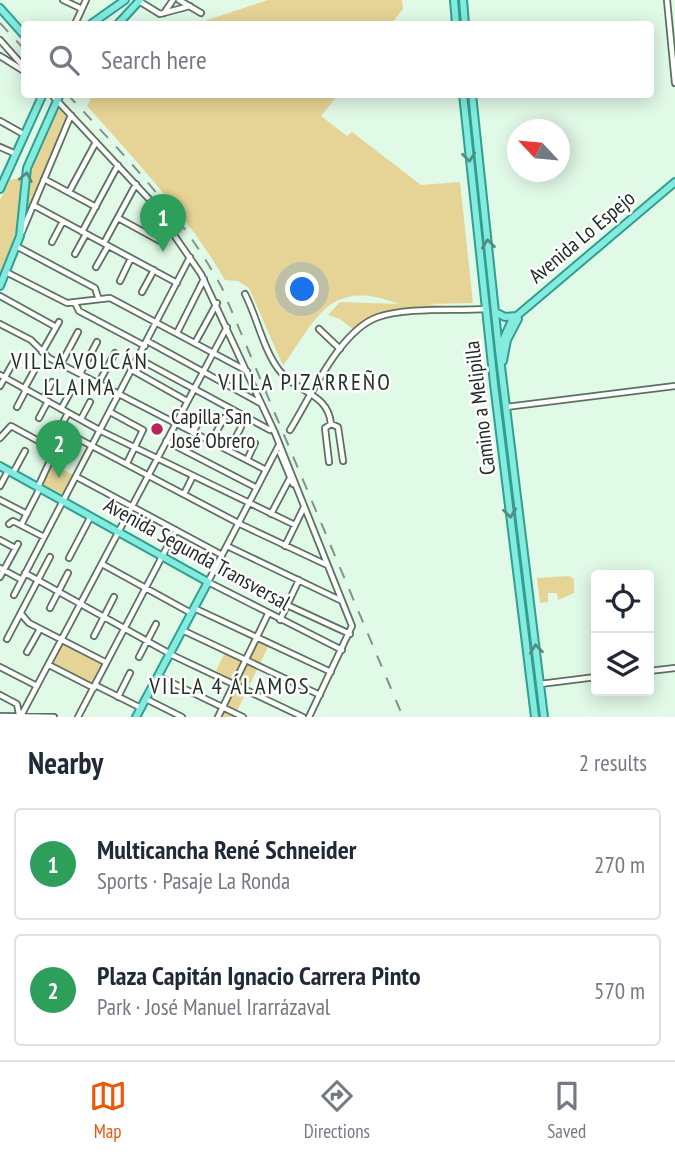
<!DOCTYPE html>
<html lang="en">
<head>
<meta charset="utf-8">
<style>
	:root { --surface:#fff; --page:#f2f2f3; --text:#1f2937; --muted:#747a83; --line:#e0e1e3; --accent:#ea580c }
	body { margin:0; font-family:"PT Sans Narrow",sans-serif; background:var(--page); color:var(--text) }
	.controls { position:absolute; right:21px; bottom:21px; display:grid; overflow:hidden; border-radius:7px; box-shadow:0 4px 18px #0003 }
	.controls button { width:63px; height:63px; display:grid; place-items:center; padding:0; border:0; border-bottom:2px solid var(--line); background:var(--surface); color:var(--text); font:35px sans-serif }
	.compass { position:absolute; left:507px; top:119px; width:63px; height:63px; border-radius:50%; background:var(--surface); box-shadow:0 4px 18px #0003; rotate:296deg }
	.you { position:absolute; left:303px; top:290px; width:24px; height:24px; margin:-18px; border:5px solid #fff; border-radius:50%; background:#1a73e8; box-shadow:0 0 0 10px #1a73e833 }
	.badge { display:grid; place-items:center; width:46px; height:46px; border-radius:50%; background:var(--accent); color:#fff; font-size:23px; font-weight:700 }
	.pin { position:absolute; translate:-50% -58px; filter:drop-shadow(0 2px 4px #0008) }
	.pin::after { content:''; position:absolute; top:37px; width:24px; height:21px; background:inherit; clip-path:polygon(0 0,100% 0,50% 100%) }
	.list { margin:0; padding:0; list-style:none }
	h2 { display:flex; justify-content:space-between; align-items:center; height:91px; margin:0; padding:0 28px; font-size:30px }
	h2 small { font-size:23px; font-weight:400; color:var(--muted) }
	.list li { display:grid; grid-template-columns:46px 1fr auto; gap:21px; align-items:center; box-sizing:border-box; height:112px; margin:0 14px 14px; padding:0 14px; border:2px solid var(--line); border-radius:7px }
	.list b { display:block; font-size:26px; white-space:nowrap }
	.list p { margin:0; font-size:23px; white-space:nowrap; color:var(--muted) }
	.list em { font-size:23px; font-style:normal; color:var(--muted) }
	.icon { flex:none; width:38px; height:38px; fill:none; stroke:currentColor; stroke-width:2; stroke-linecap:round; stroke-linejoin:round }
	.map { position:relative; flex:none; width:675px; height:717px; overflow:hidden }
	.search { position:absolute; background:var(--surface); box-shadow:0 4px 18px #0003; left:21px; right:21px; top:21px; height:77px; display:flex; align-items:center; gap:18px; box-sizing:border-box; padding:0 24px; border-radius:7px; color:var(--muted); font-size:26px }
	.sheet { height:343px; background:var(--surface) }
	nav { display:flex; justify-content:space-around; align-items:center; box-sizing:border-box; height:98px; border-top:2px solid var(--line); background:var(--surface); font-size:19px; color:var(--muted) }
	nav a { display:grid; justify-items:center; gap:4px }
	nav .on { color:var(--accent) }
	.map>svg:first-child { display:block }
	.green { fill:#e6d497 }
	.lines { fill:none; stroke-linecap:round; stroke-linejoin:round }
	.minor-casing { stroke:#5c7061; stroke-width:8 }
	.major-casing { stroke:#2e9f90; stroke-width:10 }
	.minor { stroke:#fff; stroke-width:4.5 }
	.major { stroke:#85ebdf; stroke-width:6 }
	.rail { stroke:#839387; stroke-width:2; stroke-dasharray:12 12; stroke-linecap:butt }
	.oneway { stroke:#548c82 }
	.poi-dot { fill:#b52659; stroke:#fff; stroke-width:2.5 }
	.labels { text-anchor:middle; stroke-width:5; stroke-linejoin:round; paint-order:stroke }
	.street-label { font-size:21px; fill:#242c26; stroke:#fff }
	.poi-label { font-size:21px; fill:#242c26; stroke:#fff; text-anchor:start }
	.neighbourhood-label { font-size:23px; letter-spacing:2px; fill:#1f3225; stroke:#fff }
</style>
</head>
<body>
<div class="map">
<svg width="675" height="717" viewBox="0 0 675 717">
	<rect width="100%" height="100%" fill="#e1f9e7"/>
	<path class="green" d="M 268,0 L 402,0 L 403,9 L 391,24 L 195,24 Z
		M 93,94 L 338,95 L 321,116 L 347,136 L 352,132 L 421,185 L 460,182 L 473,303 L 428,304 L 447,306 L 447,308 L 379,313 L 354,330 L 340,319 L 328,315 L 340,302 L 399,304 C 330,278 318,316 283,366 L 249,288 L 238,281 L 225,280 C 188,216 136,161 87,106 Z
		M 58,106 L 68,119 L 0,280 L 0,200 L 10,180 L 28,176 Z
		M 52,464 L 75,476 L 64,497 L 44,487 L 43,481 Z
		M 569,576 L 574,579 L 574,593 L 558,600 L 557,593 L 548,593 L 548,602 L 540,603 L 537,578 Z
		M 259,640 L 269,645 L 234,717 L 220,717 L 237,682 L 216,671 L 225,652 L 247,663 Z
		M 63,643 L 103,662 L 91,684 L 52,664 Z"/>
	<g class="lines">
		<defs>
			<path id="minor" d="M 63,0 L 82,9
				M 179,0 L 201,13
				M 667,0 L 675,83
				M 139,1 L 160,14 L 190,6
				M 164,13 L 173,0
				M 75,24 L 86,0
				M 0,40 L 24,67
				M 0,56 L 24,71
				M 51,94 L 149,199 L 201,274 L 275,433 L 352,626 L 309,717
				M 0,121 L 25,135
				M 0,147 L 16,154
				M 44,179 L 96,207
				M 69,192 L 96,142
				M 33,205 L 177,283
				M 118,218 L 162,242
				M 22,232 L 71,115
				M 82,232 L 118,165
				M 52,242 L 63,221
				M 104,243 L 136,184
				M 16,246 L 95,288 L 98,297
				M 75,254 L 86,234
				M 96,267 L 108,246
				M 6,272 L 67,303 L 110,298 L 247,371
				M 120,281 L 131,258
				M 142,292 L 154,270
				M 245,294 C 257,317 263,349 279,370 C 296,393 328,392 331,424
				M 0,296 L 56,327
				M 75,303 L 79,311 L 145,346
				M 0,324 L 31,340 L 49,358 L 266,470
				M 319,329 L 340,349
				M 177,333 L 204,279
				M 147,341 L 260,403
				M 195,343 L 217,303
				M 42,352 L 59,322
				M 139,359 L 270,430
				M 61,364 L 78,332
				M 132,370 L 187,401
				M 80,374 L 97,342
				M 0,375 L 103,432 L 295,525
				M 98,384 L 115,353
				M 0,386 L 14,361
				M 24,389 L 34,371
				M 43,399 L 52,382
				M 17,407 L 26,390
				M 506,407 L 675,386
				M 61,409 L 71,391
				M 110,412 L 143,430 L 127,463
				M 39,418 L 48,401
				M 81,419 L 90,402
				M 59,430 L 68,413
				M 290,430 C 311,396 340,330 378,317 C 407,307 455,311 486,309
				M 193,433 L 204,411
				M 75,437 L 242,525 L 327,565
				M 0,438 L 11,426 L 55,450 L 38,487
				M 166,441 L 257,488
				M 211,442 L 224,418
				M 279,445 L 208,582 L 342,650
				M 229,451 L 241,427
				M 280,453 L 293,484
				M 247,460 L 255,443
				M 329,462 L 325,428 L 331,424 L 338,427 L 343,461
				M 13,473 L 25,451
				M 77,477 L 222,555
				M 0,486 L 8,471
				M 184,494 L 193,476
				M 0,500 L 27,514
				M 271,514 L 290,478
				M 9,524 L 13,521 L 44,537
				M 21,525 L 40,488
				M 0,540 L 15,548
				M 227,546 L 342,601
				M 285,546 L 304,507
				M 69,558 L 91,516
				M 102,564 L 191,613
				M 0,568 L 22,580
				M 25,573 L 174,656 L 303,717
				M 0,577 L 18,544
				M 14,595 L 190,257
				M 287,605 L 350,634
				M 50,608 L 68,573
				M 194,608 L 331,672
				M 22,615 L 29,623 L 105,662
				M 280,620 L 299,580
				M 182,630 L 320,695
				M 94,636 L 114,597
				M 7,639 L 50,557
				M 27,652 L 40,629
				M 139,657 L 156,624
				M 49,665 L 94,688
				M 0,667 L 37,686
				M 649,671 L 675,668
				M 158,676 L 243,717
				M 540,684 L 596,677
				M 95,685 L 141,708
				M 0,695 L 17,704 L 19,714
				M 118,697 L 130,673
				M 146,699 L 182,717
				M 22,714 L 227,327
				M 0,716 L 54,717
				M 78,717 L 176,530
				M 218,717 L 268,614"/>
			<path id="major" d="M 454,0 L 456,24
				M 463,0 L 465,24
				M 0,8 L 24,35
				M 91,24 L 125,0
				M 118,24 L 140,0
				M 463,94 L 494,384 L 535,717
				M 472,94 L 499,350 L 544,717
				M 0,189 L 43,94
				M 0,286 L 20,236 L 27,168 L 60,94
				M 495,312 L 505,317 L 516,316
				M 500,347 L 512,320 L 675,182
				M 503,361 L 507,340 L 518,319
				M 0,466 L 208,582 L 136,717"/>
		</defs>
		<use href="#minor" class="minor-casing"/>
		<use href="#major" class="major-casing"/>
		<use href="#minor" class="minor"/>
		<use href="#major" class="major"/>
		<path class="rail" d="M 0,23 L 24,49
			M 67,94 C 124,155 182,214 222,288 L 403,717"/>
	</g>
	<defs><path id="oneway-chevron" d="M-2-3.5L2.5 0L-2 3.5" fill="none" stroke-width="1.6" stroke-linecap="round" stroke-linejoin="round" transform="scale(1.75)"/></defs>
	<g class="oneway">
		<use href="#oneway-chevron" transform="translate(469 157) rotate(84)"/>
		<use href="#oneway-chevron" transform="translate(26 177) rotate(-79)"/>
		<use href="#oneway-chevron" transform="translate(488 244) rotate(-96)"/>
		<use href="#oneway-chevron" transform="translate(510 513) rotate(83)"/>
		<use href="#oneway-chevron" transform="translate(536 649) rotate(-97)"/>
	</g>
	<circle class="poi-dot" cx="157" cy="429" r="7"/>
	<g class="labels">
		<g class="street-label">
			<text transform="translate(582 237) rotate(-40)" y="7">Avenida Lo Espejo</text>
			<text transform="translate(480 408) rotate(-97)" y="7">Camino a Melipilla</text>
			<text transform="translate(197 554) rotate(29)" y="7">Avenida Segunda Transversal</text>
		</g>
		<g class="poi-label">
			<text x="171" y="424">Capilla San<tspan x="171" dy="24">José Obrero</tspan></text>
		</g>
		<g class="neighbourhood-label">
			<text x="80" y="369">VILLA VOLCÁN<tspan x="80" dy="26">LLAIMA</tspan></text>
			<text x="305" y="390">VILLA PIZARREÑO</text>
			<text x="230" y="694">VILLA 4 ÁLAMOS</text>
		</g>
	</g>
</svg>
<div class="controls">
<button><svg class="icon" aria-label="locate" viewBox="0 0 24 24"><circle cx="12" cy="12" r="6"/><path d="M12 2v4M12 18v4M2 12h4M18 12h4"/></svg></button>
<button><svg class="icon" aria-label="layers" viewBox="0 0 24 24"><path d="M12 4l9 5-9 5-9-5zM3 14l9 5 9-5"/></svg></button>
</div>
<svg class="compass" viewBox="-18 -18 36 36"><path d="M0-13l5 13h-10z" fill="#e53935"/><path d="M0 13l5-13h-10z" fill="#747a83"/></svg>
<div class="you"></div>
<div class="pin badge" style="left:163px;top:252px;background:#2e9e5b">1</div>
<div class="pin badge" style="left:59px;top:478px;background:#2e9e5b">2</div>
<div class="search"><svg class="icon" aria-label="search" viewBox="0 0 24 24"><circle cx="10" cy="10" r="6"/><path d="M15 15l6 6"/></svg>Search here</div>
</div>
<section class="sheet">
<h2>Nearby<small>2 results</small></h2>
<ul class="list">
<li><span class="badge" style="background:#2e9e5b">1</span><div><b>Multicancha René Schneider</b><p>Sports · Pasaje La Ronda</p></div><em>270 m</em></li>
<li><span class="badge" style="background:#2e9e5b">2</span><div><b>Plaza Capitán Ignacio Carrera Pinto</b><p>Park · José Manuel Irarrázaval</p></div><em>570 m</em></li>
</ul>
</section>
<nav>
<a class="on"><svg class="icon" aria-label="map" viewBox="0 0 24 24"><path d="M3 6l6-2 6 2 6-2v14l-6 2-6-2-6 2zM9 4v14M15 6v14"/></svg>Map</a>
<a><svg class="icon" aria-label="directions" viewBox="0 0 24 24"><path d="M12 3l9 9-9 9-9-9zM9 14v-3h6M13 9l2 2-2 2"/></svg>Directions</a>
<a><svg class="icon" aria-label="saved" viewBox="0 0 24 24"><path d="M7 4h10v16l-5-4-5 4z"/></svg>Saved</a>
</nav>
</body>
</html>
